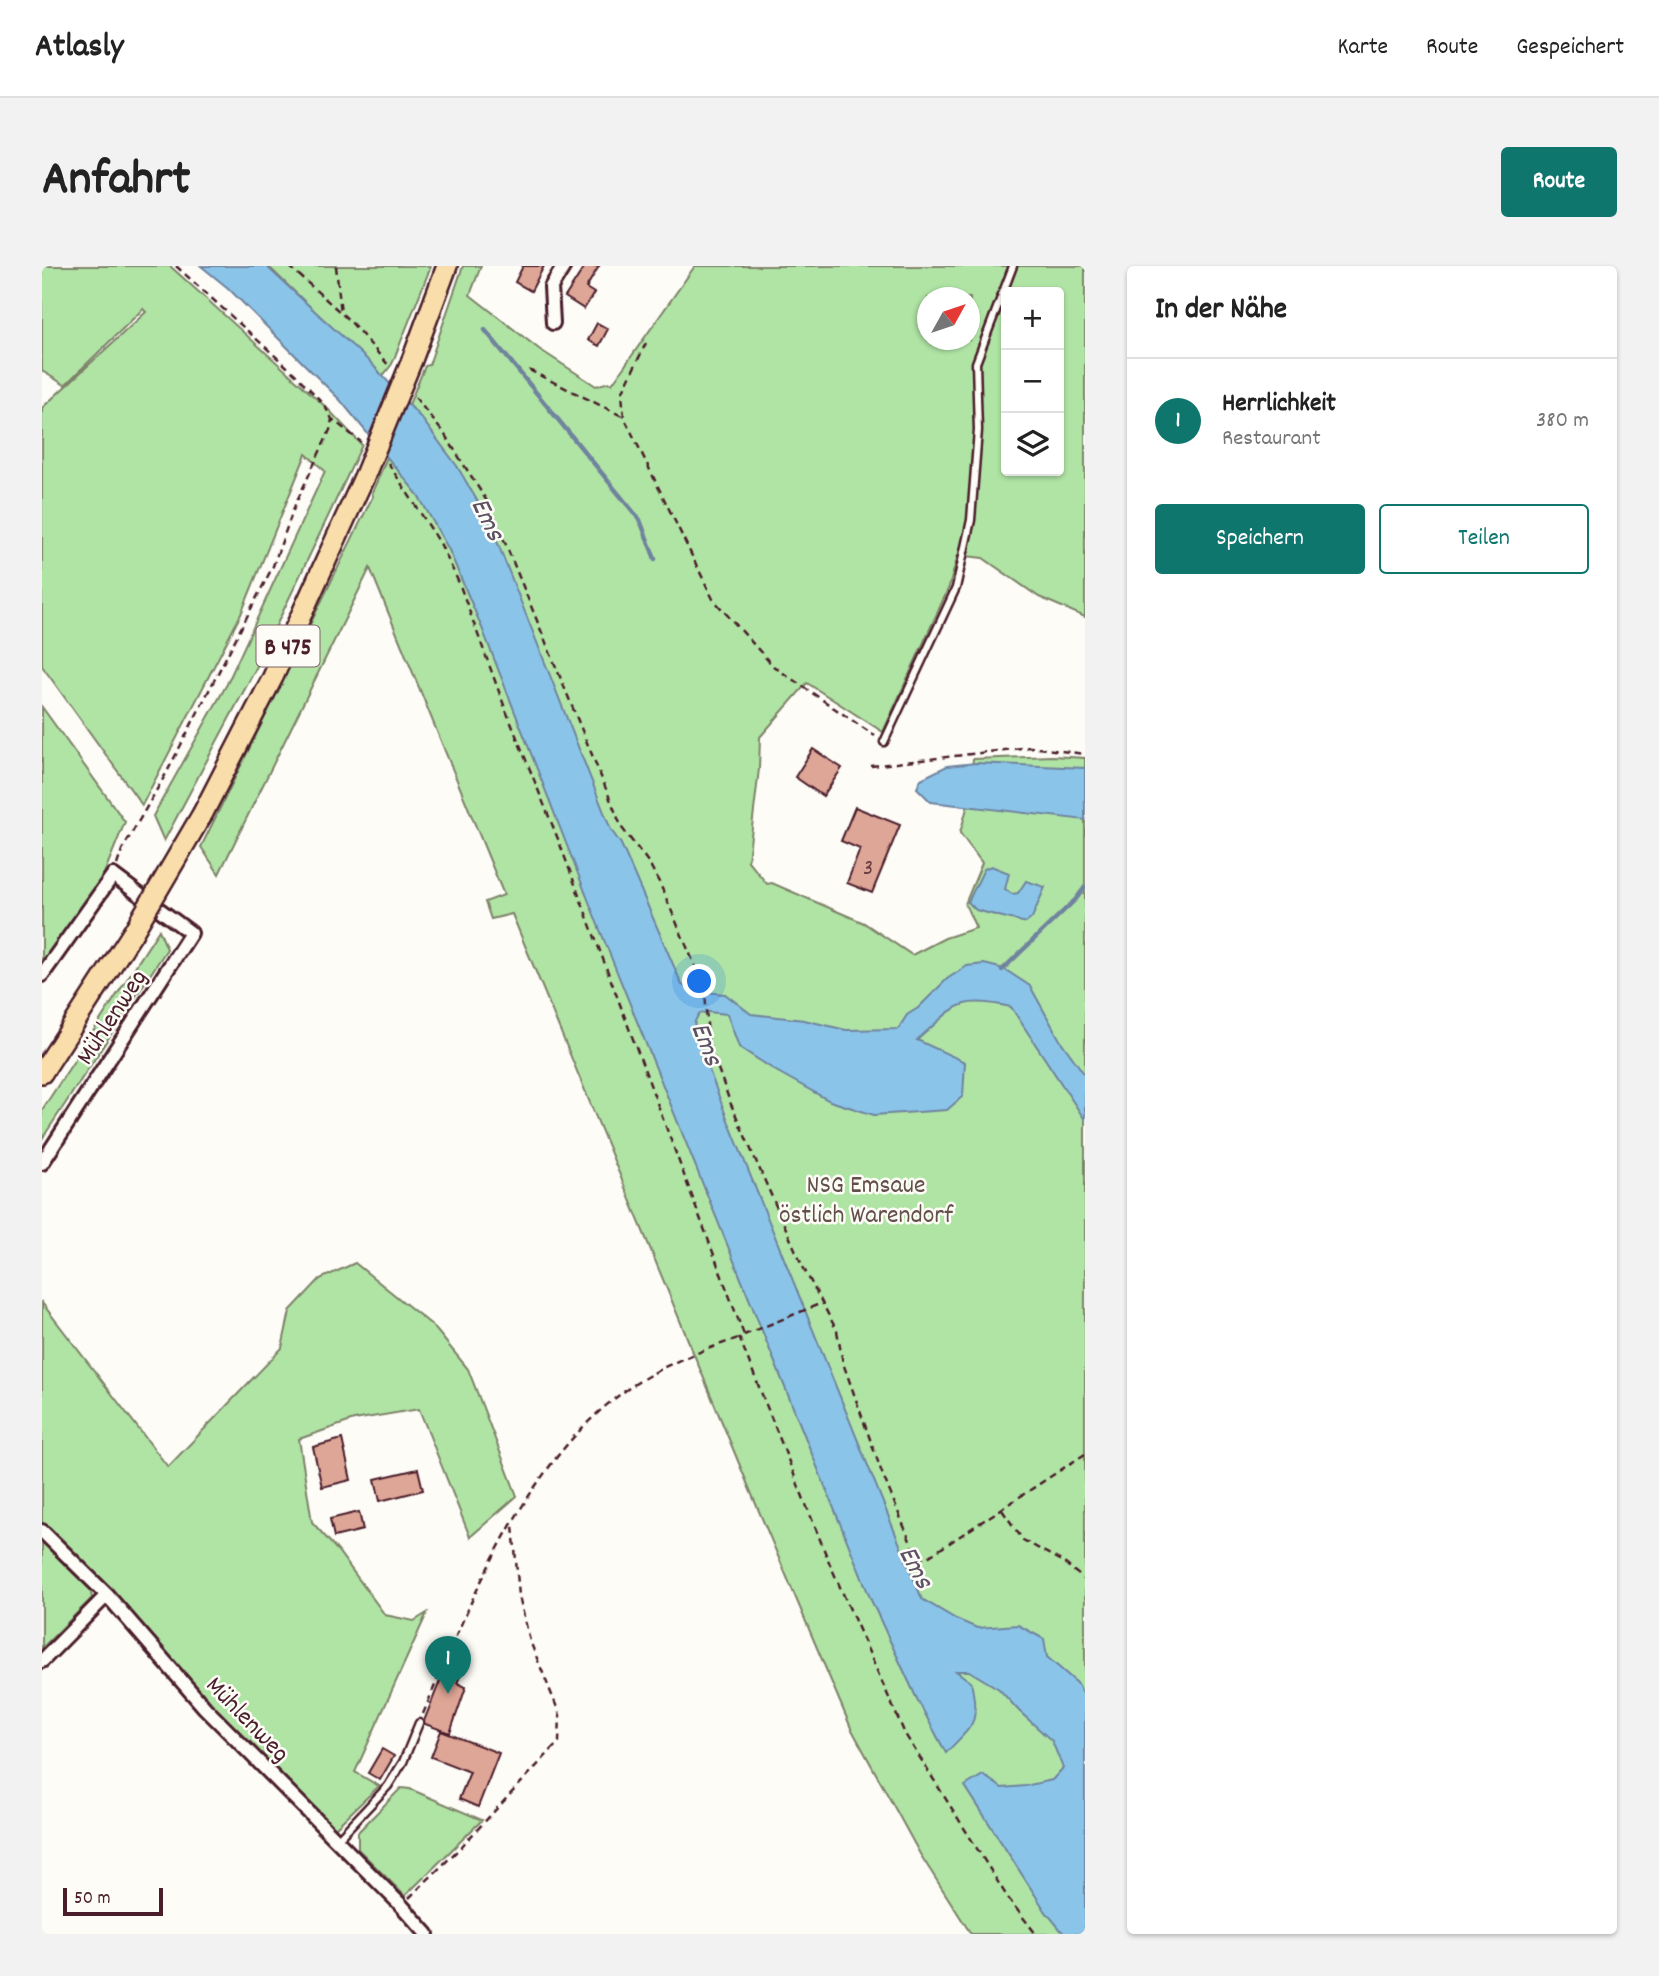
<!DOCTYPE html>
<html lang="de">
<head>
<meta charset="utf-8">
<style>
	:root { --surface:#fff; --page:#f2f2f2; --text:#222; --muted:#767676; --line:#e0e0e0; --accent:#0f766e }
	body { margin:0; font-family:Dekko,sans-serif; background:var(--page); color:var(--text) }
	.controls { position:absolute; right:21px; top:21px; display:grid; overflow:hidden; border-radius:7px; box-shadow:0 2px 5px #0004 }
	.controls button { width:63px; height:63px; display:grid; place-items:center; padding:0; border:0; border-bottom:2px solid var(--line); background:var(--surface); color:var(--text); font:35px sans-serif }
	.compass { position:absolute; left:875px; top:21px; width:63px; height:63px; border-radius:50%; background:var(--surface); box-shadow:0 2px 5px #0004; rotate:50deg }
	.scale { position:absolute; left:21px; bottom:18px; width:100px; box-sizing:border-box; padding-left:7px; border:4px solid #4a1f2b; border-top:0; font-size:19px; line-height:24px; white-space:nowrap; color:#4a1f2b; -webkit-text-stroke:5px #fdfcf7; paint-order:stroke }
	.you { position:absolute; left:658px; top:716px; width:24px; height:24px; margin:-18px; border:5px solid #fff; border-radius:50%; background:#1a73e8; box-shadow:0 0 0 10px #1a73e833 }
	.badge { display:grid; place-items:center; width:46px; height:46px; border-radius:50%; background:var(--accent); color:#fff; font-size:23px; font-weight:700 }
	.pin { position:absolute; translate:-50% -58px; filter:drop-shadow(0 2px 4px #0008) }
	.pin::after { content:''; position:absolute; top:37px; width:24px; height:21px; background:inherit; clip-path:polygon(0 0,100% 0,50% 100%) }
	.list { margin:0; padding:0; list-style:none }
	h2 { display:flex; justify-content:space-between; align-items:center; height:91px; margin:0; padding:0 28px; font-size:30px }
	h2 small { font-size:23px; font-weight:400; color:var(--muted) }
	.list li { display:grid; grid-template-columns:46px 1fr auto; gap:21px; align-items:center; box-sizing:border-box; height:126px; padding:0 28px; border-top:2px solid var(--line) }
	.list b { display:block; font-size:26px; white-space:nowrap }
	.list p { margin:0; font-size:23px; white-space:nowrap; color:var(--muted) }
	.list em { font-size:23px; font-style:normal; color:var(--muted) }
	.actions { display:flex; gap:14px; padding:21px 28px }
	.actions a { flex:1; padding:16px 0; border:2px solid var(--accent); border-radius:7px; text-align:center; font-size:24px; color:var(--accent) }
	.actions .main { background:var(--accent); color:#fff }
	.icon { flex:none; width:38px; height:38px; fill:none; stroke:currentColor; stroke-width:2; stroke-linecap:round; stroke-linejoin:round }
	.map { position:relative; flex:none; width:1043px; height:1668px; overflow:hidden; border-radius:7px }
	header { display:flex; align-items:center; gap:42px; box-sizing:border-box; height:98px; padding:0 35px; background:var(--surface); border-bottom:2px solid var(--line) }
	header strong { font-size:33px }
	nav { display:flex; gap:38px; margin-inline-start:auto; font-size:24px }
	.intro { display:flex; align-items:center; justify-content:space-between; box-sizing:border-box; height:168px; padding:0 42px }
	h1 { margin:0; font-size:49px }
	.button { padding:18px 32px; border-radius:7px; background:var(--accent); color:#fff; font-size:24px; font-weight:700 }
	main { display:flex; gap:42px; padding:0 42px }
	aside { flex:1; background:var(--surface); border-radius:7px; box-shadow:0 2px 5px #0004 }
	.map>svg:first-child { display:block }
	.green { fill:#b0e4a5; stroke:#7d8268; stroke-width:2; fill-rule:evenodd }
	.water { fill:#8ac5e9; stroke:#70839d; stroke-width:2 }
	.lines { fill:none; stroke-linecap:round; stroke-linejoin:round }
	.stream { stroke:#70839d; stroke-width:4.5 }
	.building { fill:#dea697; stroke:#4a1f2b; stroke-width:2 }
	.service-casing { stroke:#4a1f2b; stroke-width:11 }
	.minor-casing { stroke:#4a1f2b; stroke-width:18 }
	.primary-casing { stroke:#4a1f2b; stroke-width:24 }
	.path { stroke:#4a1f2b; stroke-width:2.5; stroke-dasharray:7 5; stroke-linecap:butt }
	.service { stroke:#fdfcf7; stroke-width:6 }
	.minor { stroke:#fdfcf7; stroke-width:12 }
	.primary { stroke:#f9deab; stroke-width:19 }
	.primary-bridge-casing { stroke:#4a1f2b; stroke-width:24; stroke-linecap:butt }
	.primary-bridge { stroke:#f9deab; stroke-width:19 }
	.labels { text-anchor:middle; stroke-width:5; stroke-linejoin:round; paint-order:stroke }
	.number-label { font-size:23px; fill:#6f4146 }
	.shield { fill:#fdfcf7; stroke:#806168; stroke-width:2 }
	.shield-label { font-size:24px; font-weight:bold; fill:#4a1f2b }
	.street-label { font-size:26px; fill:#4a1f2b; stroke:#fdfcf7 }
	.park-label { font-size:26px; fill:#64504a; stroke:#fdfcf7 }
	.water-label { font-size:28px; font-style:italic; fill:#5d5164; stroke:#fdfcf7 }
</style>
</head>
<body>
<header>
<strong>Atlasly</strong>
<nav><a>Karte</a><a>Route</a><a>Gespeichert</a></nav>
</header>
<div class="intro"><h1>Anfahrt</h1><a class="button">Route</a></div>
<main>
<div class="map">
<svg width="1043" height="1668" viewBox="0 0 1043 1668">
	<rect width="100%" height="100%" fill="#fdfcf7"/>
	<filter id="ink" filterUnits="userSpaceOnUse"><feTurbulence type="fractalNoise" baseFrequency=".0143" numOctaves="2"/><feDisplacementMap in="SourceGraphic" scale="14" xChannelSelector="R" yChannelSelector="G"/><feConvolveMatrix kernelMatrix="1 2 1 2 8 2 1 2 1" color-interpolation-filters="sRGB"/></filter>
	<g filter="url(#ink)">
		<path class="green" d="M 0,0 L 128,0 L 285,142 L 320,179 L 214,402 L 122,575 L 111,550 L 185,418 L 283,205 L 264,188 L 199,348 L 100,539 L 0,400 L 0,142 L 104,46 L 101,43 L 23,119 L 0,105 Z
			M 226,0 L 389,0 L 350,98 L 340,111 Z
			M 421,0 L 439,0 L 428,29 L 497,83 L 554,120 L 567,116 L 570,118 L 653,0 L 1043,0 L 1043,351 L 997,331 L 941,292 L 916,289 L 907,321 L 841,466 L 765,417 L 718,471 L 717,503 L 706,595 L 725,618 L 730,617 L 822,657 L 870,689 L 903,672 L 934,662 L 923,638 L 940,597 L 918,567 L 925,542 L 931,493 L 1010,490 L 1043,492 L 1043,1668 L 929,1668 L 878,1588 L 809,1462 L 708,1224 L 470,648 L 449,653 L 443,636 L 462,629 L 328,302 L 177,608 L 159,581 L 331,230 L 330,227 L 383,100 L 387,99 ZM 964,26 L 1017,26 L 1017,205 L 964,205 ZM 886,32 L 928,32 L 928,74 L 886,74 Z
			M 0,441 L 83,556 L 61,610 L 0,697 Z
			M 117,664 L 125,683 L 0,873 L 0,844 Z
			M 313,997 L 391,1060 L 426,1103 L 475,1230 L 428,1271 L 377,1143 L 312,1154 L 257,1173 L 270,1256 L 296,1285 L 343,1349 L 372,1355 L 385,1347 L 313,1506 L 337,1520 L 292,1563 L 167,1438 L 65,1322 L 0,1259 L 0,1037 L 126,1201 L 240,1082 L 248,1045 L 278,1013 Z
			M 0,1272 L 47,1317 L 50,1332 L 0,1382 Z
			M 359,1522 L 368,1523 L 440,1554 L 363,1630 L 316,1583 L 316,1566 Z"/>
		<path class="water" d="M 159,0 L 224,0 L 329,97 L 380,153 L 415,200 L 447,255 L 569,564 L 579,578 L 640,719 L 652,725 L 683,728 L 709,748 L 762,754 L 804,764 L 856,763 L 865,749 L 876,742 L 905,713 L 925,700 L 942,698 L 962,703 L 988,720 L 1018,774 L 1043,809 L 1043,854 L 969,741 C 914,729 915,740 875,774 L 923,796 L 921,830 L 905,844 L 832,849 L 788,835 L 734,805 L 697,781 L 685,748 L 666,746 L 657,748 L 653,755 L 652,763 L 683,847 L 880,1333 L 914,1353 L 935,1362 L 976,1359 L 1002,1373 L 1005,1391 L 1035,1417 L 1043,1431 L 1043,1668 L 1022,1668 L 1004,1646 L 923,1520 L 941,1509 L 960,1522 L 983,1520 L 1010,1514 L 1021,1502 L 1010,1475 L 977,1445 L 957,1423 L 927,1405 L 914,1405 L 929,1416 C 938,1459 932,1457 904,1487 L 874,1431 L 829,1334 L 556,659 L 440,362 L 407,284 L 376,229 L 299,135 L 186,22 Z
			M 934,497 L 1043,502 L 1043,554 L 889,536 L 875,522 L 879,513 L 905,500 Z
			M 949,600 L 967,607 L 963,623 L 970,628 L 976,627 L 984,615 L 1003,621 L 990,652 L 984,657 L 934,644 L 926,636 L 942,603 Z"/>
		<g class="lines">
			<path class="stream" d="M 443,64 L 598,254 L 613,293
				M 960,704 L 1034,633 L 1043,621"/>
		</g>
		<path class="building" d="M 481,0 L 502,0 L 489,25 L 473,16 Z
			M 543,0 L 557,0 L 544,22 L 552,27 L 542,43 L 523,31 Z
			M 555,57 L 566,63 L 557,80 L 546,74 Z
			M 771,483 L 800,502 L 781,530 L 753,511 Z
			M 813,541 L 858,559 L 830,627 L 805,617 L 818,583 L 799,575 Z
			M 300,1173 L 309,1214 L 280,1221 L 271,1181 Z
			M 376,1203 L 381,1224 L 338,1235 L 333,1213 Z
			M 317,1246 L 321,1264 L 292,1271 L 288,1253 Z
			M 411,1391 L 424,1397 L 415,1417 L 424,1421 L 408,1467 L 383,1458 L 382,1455 L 404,1400 L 407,1401 Z
			M 399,1465 L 457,1487 L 436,1541 L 417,1533 L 428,1506 L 389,1491 Z
			M 340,1483 L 352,1490 L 338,1514 L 326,1507 Z"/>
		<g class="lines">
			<defs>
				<path id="service" d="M 842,476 L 914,322 L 929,254 L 936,164 L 934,97 L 971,0
					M 295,1574 L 346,1520 L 361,1496 L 377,1457"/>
				<path id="minor" d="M 511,57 L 509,21 L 522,0
					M 0,709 L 71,609 L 149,667 L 0,897
					M 0,1265 L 65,1329 L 163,1442 L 359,1639 L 385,1668
					M 0,1395 L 65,1329"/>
				<path id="primary" d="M 370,94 L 405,0
					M 161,547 L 231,411 L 323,209
					M 0,807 L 90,668"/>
			</defs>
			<use href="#service" class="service-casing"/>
			<use href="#minor" class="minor-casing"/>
			<use href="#primary" class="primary-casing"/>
			<path class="path" d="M 134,0 L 253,108 L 281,137 L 290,153 L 319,176
				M 247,0 L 309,56 L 348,101
				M 294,0 L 299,47
				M 604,77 L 580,127 L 582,151 L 671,333 L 731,400 L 833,470
				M 487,104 L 582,151
				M 373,131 L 403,169 L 448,240 L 580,562 L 607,597 L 618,618 L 663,723 L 666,775 L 688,836 L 760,999 L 795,1065 L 801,1097 L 840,1207 L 871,1282 L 878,1292 L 886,1291 L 1043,1188
				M 346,197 L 398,277 L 417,317 L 463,442 L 516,573 L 702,1069
				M 829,500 L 988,481 L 1043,488
				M 75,599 L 80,584 L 125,506 L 231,300 L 253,239 L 288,164 L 290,153
				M 702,1069 L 780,1037
				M 697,1071 L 787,1296 L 863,1468 L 966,1632 L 994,1668
				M 960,1244 L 981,1274 L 1021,1296 L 1043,1314
				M 381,1448 C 430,1331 491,1174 608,1109 C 635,1093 666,1083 696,1072
				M 367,1632 L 419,1581 L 517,1476 L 518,1449 L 488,1375 L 477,1330 L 471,1259"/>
			<use href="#service" class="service"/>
			<use href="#minor" class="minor"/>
			<use href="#primary" class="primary"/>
			<defs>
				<path id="primary-bridge" d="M 323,209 L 370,94
					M 90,668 L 161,547"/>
			</defs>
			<use href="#primary-bridge" class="primary-bridge-casing"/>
			<use href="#primary-bridge" class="primary-bridge"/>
		</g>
	</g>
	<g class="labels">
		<g class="number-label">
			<text x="826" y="608">3</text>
		</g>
		<rect class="shield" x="214.5" y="359.5" width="63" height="41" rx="5"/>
		<g class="shield-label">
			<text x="246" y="388">B 475</text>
		</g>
		<g class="street-label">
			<text transform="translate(68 750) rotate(-57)" y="9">Mühlenweg</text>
			<text transform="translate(207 1452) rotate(46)" y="9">Mühlenweg</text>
		</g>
		<g class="park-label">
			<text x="824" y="926">NSG Emsaue<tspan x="824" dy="30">östlich Warendorf</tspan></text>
		</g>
		<g class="water-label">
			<text transform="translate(448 252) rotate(64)" y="10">Ems</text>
			<text transform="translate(667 777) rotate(69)" y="10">Ems</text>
			<text transform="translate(876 1300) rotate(62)" y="10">Ems</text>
		</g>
	</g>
</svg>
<div class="controls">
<button>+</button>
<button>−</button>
<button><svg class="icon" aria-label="layers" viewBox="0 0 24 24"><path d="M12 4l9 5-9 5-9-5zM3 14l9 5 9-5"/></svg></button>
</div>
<svg class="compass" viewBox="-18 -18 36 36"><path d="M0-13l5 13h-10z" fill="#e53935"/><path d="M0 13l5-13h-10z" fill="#767676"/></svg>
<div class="scale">50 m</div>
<div class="you"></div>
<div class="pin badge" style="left:406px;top:1428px">1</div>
</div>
<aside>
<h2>In der Nähe<small></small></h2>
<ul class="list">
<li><span class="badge">1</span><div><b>Herrlichkeit</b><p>Restaurant</p></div><em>380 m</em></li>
</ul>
<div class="actions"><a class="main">Speichern</a><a>Teilen</a></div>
</aside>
</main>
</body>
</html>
